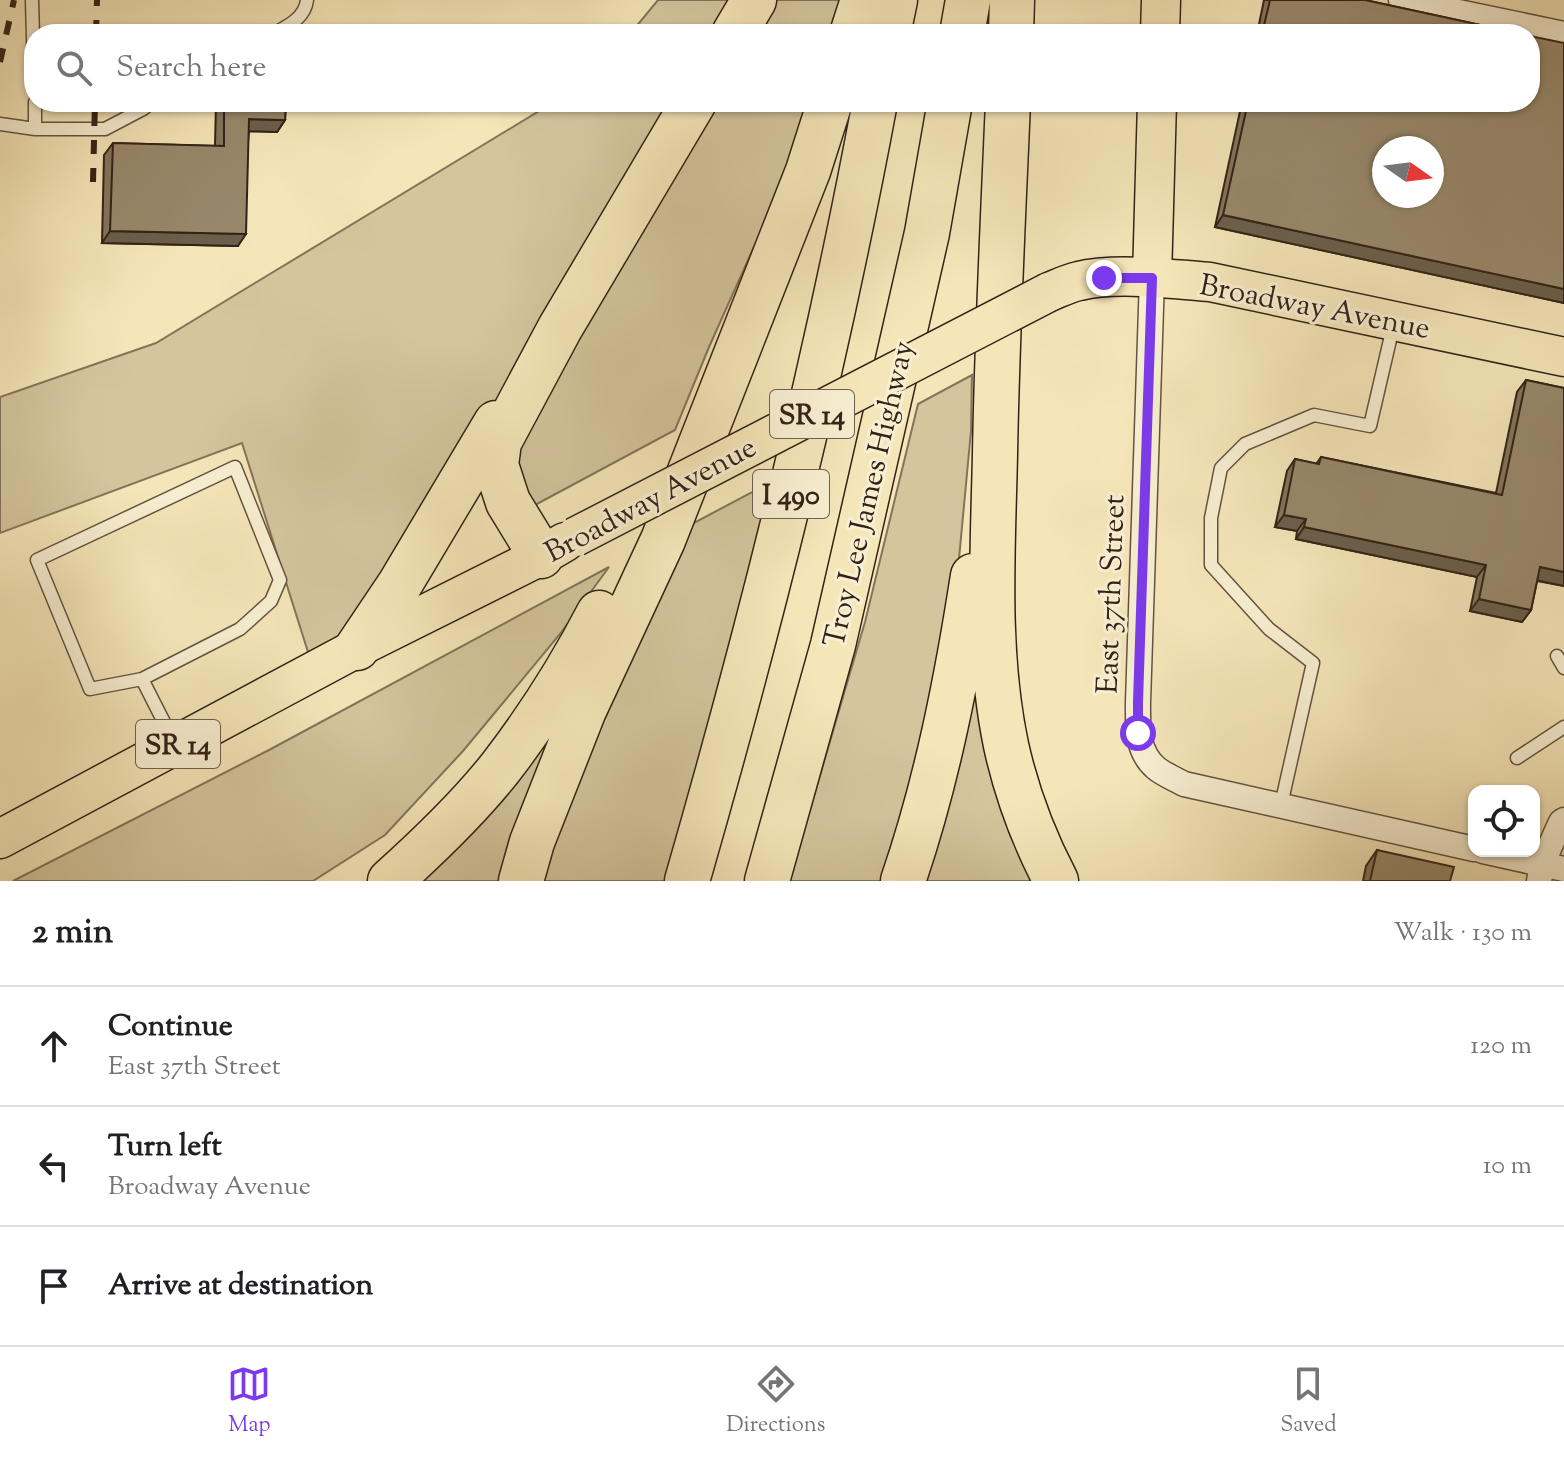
<!DOCTYPE html>
<html lang="en">
<head>
<meta charset="utf-8">
<style>
	:root { --surface:#fff; --page:#f6f6f6; --text:#202124; --muted:#757577; --line:#e0e0e0; --accent:#7c3aed }
	body { margin:0; font-family:"Sorts Mill Goudy",serif; background:var(--page); color:var(--text) }
	.controls { position:absolute; right:24px; bottom:24px; display:grid; overflow:hidden; border-radius:16px; box-shadow:0 2px 6px #0004 }
	.controls button { width:72px; height:72px; display:grid; place-items:center; padding:0; border:0; border-bottom:2px solid var(--line); background:var(--surface); color:var(--text); font:40px sans-serif }
	.compass { position:absolute; left:1372px; top:136px; width:72px; height:72px; border-radius:50%; background:var(--surface); box-shadow:0 2px 6px #0004; rotate:104deg }
	.stop { position:absolute; width:24px; height:24px; margin:-18px; border:6px solid #7c3aed; border-radius:50%; background:#fff }
	.stop.end { background:#7c3aed; border-color:#fff; box-shadow:0 2px 8px #0008 }
	.list { margin:0; padding:0; list-style:none }
	h2 { display:flex; justify-content:space-between; align-items:center; height:104px; margin:0; padding:0 32px; font-size:34px }
	h2 small { font-size:26px; font-weight:400; color:var(--muted) }
	.list li { display:grid; grid-template-columns:52px 1fr auto; gap:24px; align-items:center; box-sizing:border-box; height:120px; padding:0 32px; border-top:2px solid var(--line) }
	.list b { display:block; font-size:30px; white-space:nowrap }
	.list p { margin:0; font-size:26px; white-space:nowrap; color:var(--muted) }
	.list em { font-size:26px; font-style:normal; color:var(--muted) }
	.icon { flex:none; width:44px; height:44px; fill:none; stroke:currentColor; stroke-width:2; stroke-linecap:round; stroke-linejoin:round }
	.map { position:relative; flex:none; width:1564px; height:881px; overflow:hidden }
	.search { position:absolute; background:var(--surface); box-shadow:0 2px 6px #0004; left:24px; right:24px; top:24px; height:88px; display:flex; align-items:center; gap:20px; box-sizing:border-box; padding:0 28px; border-radius:32px; color:var(--muted); font-size:30px }
	.sheet { height:464px; background:var(--surface) }
	nav { display:flex; justify-content:space-around; align-items:center; box-sizing:border-box; height:112px; border-top:2px solid var(--line); background:var(--surface); font-size:22px; color:var(--muted) }
	nav a { display:grid; justify-items:center; gap:4px }
	nav .on { color:var(--accent) }
	.map>svg:first-child { display:block }
	.green { fill:#d4c59d; stroke:#84745a; stroke-width:2 }
	.lines { fill:none; stroke-linecap:round; stroke-linejoin:round }
	.service-casing { stroke:#645340; stroke-width:15 }
	.minor-casing { stroke:#645340; stroke-width:27 }
	.primary-casing { stroke:#342217; stroke-width:41 }
	.motorway-casing { stroke:#342217; stroke-width:47 }
	.service { stroke:#f8efd2; stroke-width:12 }
	.minor { stroke:#f8efd2; stroke-width:24 }
	.primary { stroke:#f5e6b9; stroke-width:38 }
	.motorway { stroke:#f5e6b9; stroke-width:44 }
	.rail { stroke:#342217; stroke-width:6; stroke-dasharray:14 14; stroke-linecap:butt }
	.primary-bridge-casing { stroke:#342217; stroke-width:41; stroke-linecap:butt }
	.primary-bridge { stroke:#f5e6b9; stroke-width:38 }
	.wall { fill:#83755c; stroke:#342217; stroke-width:2 }
	.shaded-wall { fill:#6a5f4b; stroke:#342217; stroke-width:2 }
	.building { fill:#98886b; stroke:#342217; stroke-width:2; fill-rule:evenodd }
	.route { stroke:#7c3aed; stroke-width:10 }
	.labels { text-anchor:middle; stroke-width:6; stroke-linejoin:round; paint-order:stroke }
	.shield { fill:#f8efd2; stroke:#6f604f; stroke-width:2 }
	.shield-label { font-size:28px; font-weight:bold; fill:#342217 }
	.street-label { font-size:30px; fill:#342217; stroke:#f8efd2 }
</style>
</head>
<body>
<div class="map">
<svg width="1564" height="881" viewBox="0 0 1564 881">
	<rect width="100%" height="100%" fill="#f5e6b9"/>
	<filter id="stains"><feTurbulence type="fractalNoise" baseFrequency=".0025" numOctaves="4"/><feColorMatrix values="0 0 0 0 .2 0 0 0 0 .09 0 0 0 0 .02 0 0 0 .5 -.17"/></filter>
	<radialGradient id="worn" r=".72"><stop offset=".6" stop-color="#630" stop-opacity="0"/><stop offset="1" stop-color="#630" stop-opacity=".3"/></radialGradient>
	<path class="green" d="M 658,0 L 754,0 L 734,34 L 630,34 Z
		M 775,0 L 842,0 L 832,34 L 754,34 Z
		M 554,102 L 694,102 L 560,328 L 314,671 L 242,443 L 0,533 L 0,397 L 156,343 Z
		M 713,102 L 811,102 L 796,153 L 709,347 L 675,430 L 535,505 L 520,496 L 511,437 Z
		M 972,375 L 971,431 L 957,580 L 916,788 L 883,881 L 789,881 L 865,622 L 918,404 Z
		M 790,472 L 681,881 L 543,881 L 566,801 L 690,525 Z
		M 609,567 L 560,634 L 463,751 L 385,835 L 313,881 L 13,881 L 269,750 Z
		M 969,696 L 986,700 L 1039,881 L 919,881 Z
		M 555,734 L 505,881 L 413,881 L 484,813 Z"/>
	<g class="lines">
		<defs>
			<path id="service" d="M 32,0 L 34,75
				M 237,34 L 262,34
				M 273,34 C 288,26 305,18 307,0
				M 35,102 L 35,129
				M 0,124 L 35,129 L 105,129 L 143,109 L 152,102
				M 1557,656 L 1564,668
				M 142,679 L 240,629 L 271,601 L 280,580 L 235,467 L 37,560 L 90,689 L 142,679 L 174,742
				M 1517,758 L 1564,727
				M 1281,805 L 1313,663 L 1269,629 L 1211,565 L 1211,518 L 1221,468 L 1245,444 L 1314,415 L 1370,426 L 1393,327"/>
			<path id="minor" d="M 1401,0 L 1564,34
				M 1152,278 L 1138,702 C 1138,725 1136,751 1156,768 C 1163,774 1175,779 1184,784 L 1474,849
				M 1483,851 L 1564,869
				M 1539,881 L 1542,864 L 1561,822 L 1564,820"/>
			<path id="primary" d="M 1160,34 L 1161,0
				M 1152,278 L 1157,102
				M 1049,292 C 1059,288 1069,283 1079,281 C 1115,272 1172,279 1210,282 L 1564,357
				M 0,839 L 357,648 L 541,556 L 565,542"/>
			<path id="motorway" d="M 734,34 L 754,0
				M 852,34 L 863,0
				M 888,34 L 895,0
				M 962,34 L 968,0
				M 1011,34 L 1012,0
				M 1008,102 C 1003,219 997,337 995,454 C 993,550 986,650 1006,745 C 1016,791 1034,839 1056,881
				M 541,556 L 508,502 L 496,465 L 499,442 L 560,328 L 694,102
				M 357,648 L 400,584 L 496,423
				M 390,881 C 429,846 468,809 501,767 C 538,719 571,667 599,613
				M 521,881 L 532,842 L 584,710 L 663,540 L 808,171 L 830,102
				M 687,881 C 761,624 826,365 875,102
				M 767,881 L 833,645 L 927,233 L 950,102
				M 903,881 C 937,782 957,679 973,576"/>
		</defs>
		<use href="#service" class="service-casing"/>
		<use href="#minor" class="minor-casing"/>
		<use href="#primary" class="primary-casing"/>
		<use href="#motorway" class="motorway-casing"/>
		<use href="#service" class="service"/>
		<use href="#minor" class="minor"/>
		<use href="#primary" class="primary"/>
		<use href="#motorway" class="motorway"/>
		<path class="rail" d="M 96,34 L 97,0
			M 0,62 L 14,0
			M 93,182 L 95,102"/>
		<defs>
			<path id="primary-bridge" d="M 575,537 L 1049,292"/>
		</defs>
		<use href="#primary-bridge" class="primary-bridge-casing"/>
		<use href="#primary-bridge" class="primary-bridge"/>
	</g>
	<path class="wall" d="M 1264,0 L 1365,0 L 1522,34 L 1257,34 Z
		M 1564,43 L 1564,303 L 1215,227 L 1242,102 L 1530,102 Z
		M 216,102 L 286,102 L 285,120 L 277,132 L 249,131 L 238,246 L 102,243 L 104,155 L 113,143 L 215,146 Z
		M 1526,380 L 1564,388 L 1564,586 L 1537,581 L 1531,610 L 1522,622 L 1470,611 L 1477,577 L 1296,539 L 1297,531 L 1275,527 L 1287,471 L 1295,459 L 1316,464 L 1321,457 L 1496,493 L 1517,392 Z
		M 1377,850 L 1450,881 L 1363,881 L 1366,866 Z"/>
	<path class="shaded-wall" d="M 249,119 L 285,120 L 277,132 L 241,131 Z
		M 1223,215 L 1564,289 L 1564,303 L 1215,227 Z
		M 110,231 L 246,234 L 238,246 L 102,243 Z
		M 1284,515 L 1306,519 L 1297,531 L 1275,527 Z
		M 1304,527 L 1486,565 L 1477,577 L 1296,539 Z
		M 1540,567 L 1564,572 L 1564,586 L 1531,579 Z
		M 1479,599 L 1531,610 L 1522,622 L 1470,611 Z"/>
	<path class="building" d="M 1270,0 L 1365,0 L 1522,34 L 1262,34 Z
		M 1530,36 L 1564,43 L 1564,289 L 1223,215 L 1248,102 L 1530,102 ZM 1384,148 L 1432,148 L 1432,196 L 1384,196 Z
		M 224,102 L 286,102 L 285,120 L 249,119 L 246,234 L 110,231 L 113,143 L 224,146 Z
		M 1526,380 L 1564,388 L 1564,572 L 1540,567 L 1531,610 L 1479,599 L 1486,565 L 1304,527 L 1306,519 L 1284,515 L 1295,459 L 1319,464 L 1321,457 L 1502,495 Z
		M 1377,850 L 1454,867 L 1450,881 L 1370,881 Z"/>
	<g class="lines">
		<path class="route" d="M 1104,278 L 1152,278 L 1138,702 L 1138,733"/>
	</g>
	<g class="labels">
		<g class="shield">
			<rect x="770" y="390" width="84" height="48" rx="6"/>
			<rect x="753" y="470" width="76" height="48" rx="6"/>
			<rect x="136" y="720" width="84" height="48" rx="6"/>
		</g>
		<g class="shield-label">
			<text x="812" y="424">SR 14</text>
			<text x="791" y="504">I 490</text>
			<text x="178" y="754">SR 14</text>
		</g>
		<g class="street-label">
			<text transform="translate(1315 306) rotate(11)" y="10">Broadway Avenue</text>
			<text transform="translate(868 494) rotate(-77)" y="10">Troy Lee James Highway</text>
			<text transform="translate(650 499) rotate(-28)" y="10">Broadway Avenue</text>
			<text transform="translate(1110 594) rotate(-88)" y="10">East 37th Street</text>
		</g>
	</g>
	<rect width="100%" height="100%" filter="url(#stains)"/>
	<rect width="100%" height="100%" fill="url(#worn)"/>
</svg>
<div class="controls">
<button><svg class="icon" aria-label="locate" viewBox="0 0 24 24"><circle cx="12" cy="12" r="6"/><path d="M12 2v4M12 18v4M2 12h4M18 12h4"/></svg></button>
</div>
<svg class="compass" viewBox="-18 -18 36 36"><path d="M0-13l5 13h-10z" fill="#e53935"/><path d="M0 13l5-13h-10z" fill="#757577"/></svg>
<div class="stop" style="left:1138px;top:733px"></div>
<div class="stop end" style="left:1104px;top:278px"></div>
<div class="search"><svg class="icon" aria-label="search" viewBox="0 0 24 24"><circle cx="10" cy="10" r="6"/><path d="M15 15l6 6"/></svg>Search here</div>
</div>
<section class="sheet">
<h2>2 min<small>Walk · 130 m</small></h2>
<ul class="list">
<li><svg class="icon" aria-label="ahead" viewBox="0 0 24 24"><path d="M12 20V5M6 11l6-6 6 6"/></svg><div><b>Continue</b><p>East 37th Street</p></div><em>120 m</em></li>
<li><svg class="icon" aria-label="left" viewBox="0 0 24 24"><path d="M17 20v-9H6M10 6l-5 5 5 5"/></svg><div><b>Turn left</b><p>Broadway Avenue</p></div><em>10 m</em></li>
<li><svg class="icon" aria-label="arrive" viewBox="0 0 24 24"><path d="M6 21V4h12l-3 4 3 4H6"/></svg><div><b>Arrive at destination</b></div></li>
</ul>
</section>
<nav>
<a class="on"><svg class="icon" aria-label="map" viewBox="0 0 24 24"><path d="M3 6l6-2 6 2 6-2v14l-6 2-6-2-6 2zM9 4v14M15 6v14"/></svg>Map</a>
<a><svg class="icon" aria-label="directions" viewBox="0 0 24 24"><path d="M12 3l9 9-9 9-9-9zM9 14v-3h6M13 9l2 2-2 2"/></svg>Directions</a>
<a><svg class="icon" aria-label="saved" viewBox="0 0 24 24"><path d="M7 4h10v16l-5-4-5 4z"/></svg>Saved</a>
</nav>
</body>
</html>
